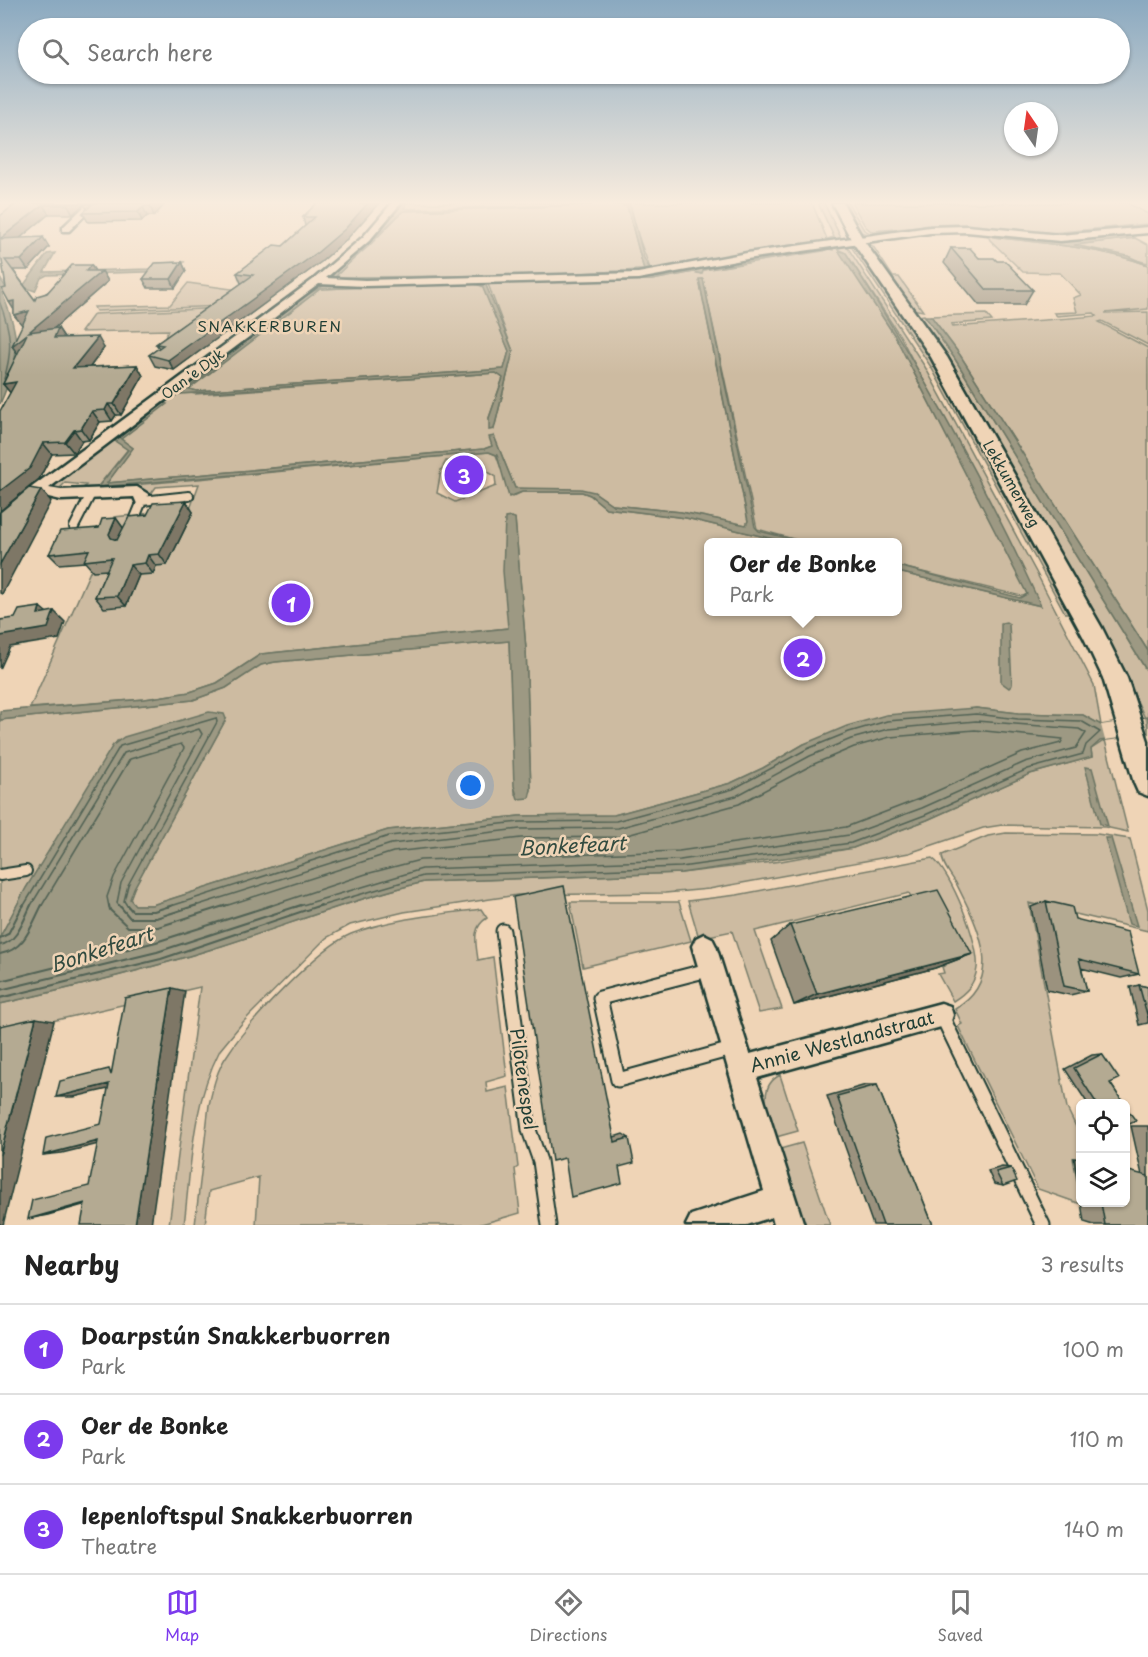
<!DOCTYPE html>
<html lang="en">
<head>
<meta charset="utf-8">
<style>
	:root { --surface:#fff; --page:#f6f6f6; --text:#222; --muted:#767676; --line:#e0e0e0; --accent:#7c3aed }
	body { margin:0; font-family:"Playpen Sans",sans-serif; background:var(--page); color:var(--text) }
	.controls { position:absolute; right:18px; bottom:18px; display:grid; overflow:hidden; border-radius:9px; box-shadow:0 2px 4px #0004 }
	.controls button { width:54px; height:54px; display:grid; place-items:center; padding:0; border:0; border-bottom:2px solid var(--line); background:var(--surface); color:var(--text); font:30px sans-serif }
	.compass { position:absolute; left:1004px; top:102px; width:54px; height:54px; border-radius:50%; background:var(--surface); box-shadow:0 2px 4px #0004; rotate:347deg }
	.you { position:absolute; left:471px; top:786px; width:21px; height:21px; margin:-15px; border:4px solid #fff; border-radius:50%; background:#1a73e8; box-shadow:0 0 0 9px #1a73e833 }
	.badge { display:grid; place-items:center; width:39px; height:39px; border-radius:50%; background:var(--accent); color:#fff; font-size:20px; font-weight:700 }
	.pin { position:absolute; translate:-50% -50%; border:3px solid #fff; box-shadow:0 2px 6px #0006 }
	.popup { position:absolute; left:704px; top:538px; width:198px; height:78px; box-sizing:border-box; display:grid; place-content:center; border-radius:9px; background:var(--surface); filter:drop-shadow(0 2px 4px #0005); font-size:20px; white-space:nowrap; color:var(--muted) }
	.popup b { font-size:22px; color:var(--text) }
	.popup::after { content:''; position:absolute; left:50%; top:100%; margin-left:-12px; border:12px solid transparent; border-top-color:var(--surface) }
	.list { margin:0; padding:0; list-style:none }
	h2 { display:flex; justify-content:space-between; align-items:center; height:78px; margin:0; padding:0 24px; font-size:26px }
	h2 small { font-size:20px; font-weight:400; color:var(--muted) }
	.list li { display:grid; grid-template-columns:39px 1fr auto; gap:18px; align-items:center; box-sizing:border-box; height:90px; padding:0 24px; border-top:2px solid var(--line) }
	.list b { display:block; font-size:22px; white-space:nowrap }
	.list p { margin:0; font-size:20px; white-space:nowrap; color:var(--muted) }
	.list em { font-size:20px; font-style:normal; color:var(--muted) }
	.icon { flex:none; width:33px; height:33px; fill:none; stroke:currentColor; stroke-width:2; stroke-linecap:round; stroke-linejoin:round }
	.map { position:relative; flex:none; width:1148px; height:1225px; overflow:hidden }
	.search { position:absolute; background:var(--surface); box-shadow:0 2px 4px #0004; left:18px; right:18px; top:18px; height:66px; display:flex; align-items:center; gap:15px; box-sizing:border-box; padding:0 21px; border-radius:33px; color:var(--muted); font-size:22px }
	.sheet { height:348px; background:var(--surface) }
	nav { display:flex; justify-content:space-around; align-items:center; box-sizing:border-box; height:84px; border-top:2px solid var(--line); background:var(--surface); font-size:16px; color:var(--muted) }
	nav a { display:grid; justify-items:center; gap:3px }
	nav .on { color:var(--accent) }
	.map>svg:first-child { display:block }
	.green { fill:#cdbba1; stroke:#767c6a; stroke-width:1.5; fill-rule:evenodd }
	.water { fill:#9d9983; stroke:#6b7463; stroke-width:1.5 }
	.pier { fill:#efd4b6 }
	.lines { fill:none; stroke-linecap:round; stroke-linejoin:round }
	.shore-far1 { stroke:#516254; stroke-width:1.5 }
	.shore { stroke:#516254; stroke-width:2 }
	.lane-far2-casing { stroke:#1f3d34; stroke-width:12 }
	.lane-far1-casing { stroke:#1f3d34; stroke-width:14 }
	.lane-casing { stroke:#1f3d34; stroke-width:17 }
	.street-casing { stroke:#1f3d34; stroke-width:5 }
	.secondary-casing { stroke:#1f3d34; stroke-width:5 }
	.lane-far2 { stroke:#efd4b6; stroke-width:8 }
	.lane-far1 { stroke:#efd4b6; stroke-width:10 }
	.lane { stroke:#efd4b6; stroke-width:13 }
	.street { fill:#efd4b6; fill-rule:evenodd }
	.secondary { fill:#efd4b6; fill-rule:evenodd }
	.wall { fill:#9b927e; stroke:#1f3d34; stroke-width:1.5 }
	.shaded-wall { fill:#7e7766; stroke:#1f3d34; stroke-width:1.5 }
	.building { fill:#b4aa92; stroke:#1f3d34; stroke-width:1.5 }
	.labels { text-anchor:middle; stroke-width:5; stroke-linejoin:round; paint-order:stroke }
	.far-street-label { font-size:14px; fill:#1f3d34; stroke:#efd4b6 }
	.far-quarter-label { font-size:15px; letter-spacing:1.5px; fill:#1f3d34; stroke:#efd4b6 }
	.street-label { font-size:15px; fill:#1f3d34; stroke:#efd4b6 }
	.near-street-label { font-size:18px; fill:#1f3d34; stroke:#efd4b6 }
	.near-water-label { font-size:20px; font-style:italic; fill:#324b40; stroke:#efd4b6 }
</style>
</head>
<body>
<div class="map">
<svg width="1148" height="1225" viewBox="0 0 1148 1225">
	<rect width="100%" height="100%" fill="#efd4b6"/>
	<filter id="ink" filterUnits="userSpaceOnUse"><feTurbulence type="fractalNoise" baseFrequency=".0167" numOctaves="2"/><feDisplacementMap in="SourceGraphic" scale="12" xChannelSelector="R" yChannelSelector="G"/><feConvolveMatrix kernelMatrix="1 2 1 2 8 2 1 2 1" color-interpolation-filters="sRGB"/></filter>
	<g filter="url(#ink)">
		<path class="green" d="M 400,203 L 403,203 L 378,234 L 333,275 L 336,279 L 504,275 L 344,278 L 335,275 L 369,246 L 403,211 L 592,205 L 409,209 L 404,208 L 406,203 L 600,203 L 627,206 L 644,270 L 514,276 L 653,271 L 741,254 L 819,242 L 740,253 L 651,271 L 626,203 L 812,203 L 827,239 L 834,237 L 818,203 L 824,203 L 842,240 L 649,273 L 342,281 L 330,279 L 328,275 L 379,229 Z
			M 841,203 L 848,203 L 864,230 L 870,233 L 920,227 L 871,231 L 865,226 L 852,203 L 1127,203 L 1148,214 L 1148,224 L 1050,233 L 963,224 L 929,225 L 1050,234 L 1148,226 L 1148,229 L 1068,237 L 931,228 L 927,225 L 923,226 L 926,229 L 872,235 L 859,232 Z
			M 987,233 L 1038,238 L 1127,233 L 1130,235 L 1063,242 L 992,234 L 993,237 C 1041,243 1103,248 1148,265 L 1148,309 L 1105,313 L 1148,312 L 1148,345 L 1102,321 L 1099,322 L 1148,348 L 1148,651 L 960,355 L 931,316 L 986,314 L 992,321 L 951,324 L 952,327 L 1097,316 L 1094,313 L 1057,316 L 1054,313 L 1077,312 L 1073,298 L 1081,295 L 1060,273 L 1023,272 L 990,240 Z
			M 1135,238 L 1148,245 L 1148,263 L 1074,245 Z
			M 867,243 L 873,246 L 893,277 L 899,277 L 923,311 L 912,309 Z
			M 846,245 L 925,367 L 1037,574 L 1094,685 L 1101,725 L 1083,715 L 1018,713 L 976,708 L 804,744 L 763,768 L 731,783 L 614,815 L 519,816 L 388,830 L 152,905 L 134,905 L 129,900 L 134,888 L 226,719 L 117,741 L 26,888 L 0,937 L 0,720 L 193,700 L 226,688 L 260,665 L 275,662 L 509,641 L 515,794 L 531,790 L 526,649 L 515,518 L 508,628 L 261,654 L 217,683 L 190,692 L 145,699 L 30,708 L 114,517 L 190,509 L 199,484 L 156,487 L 151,494 L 139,488 L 80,492 L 86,485 L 65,483 L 58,490 L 52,485 L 164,400 L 176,396 L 176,392 L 312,289 L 319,286 L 649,277 L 823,247 L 833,250 L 834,246 ZM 822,248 L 824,251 L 703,270 L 701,274 L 694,272 L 652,280 L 513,282 L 662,277 L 759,257 ZM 839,250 L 846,253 L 900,336 L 1040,606 L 898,572 L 898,612 L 708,612 L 708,542 L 786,542 L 686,518 L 606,508 L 590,495 L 582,492 L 522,492 L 512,497 L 496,455 L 489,452 L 101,488 L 99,485 L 128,449 L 115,441 L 166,404 L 121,439 L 133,448 L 107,483 L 484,449 L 492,446 L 494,436 L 515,488 L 594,492 L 613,505 L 681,512 L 746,525 L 748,521 L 699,280 L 703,279 L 757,529 L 804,542 L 898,542 L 898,566 L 1025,597 L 1027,594 L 1022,583 L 895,336 ZM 463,283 L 320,289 L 189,389 L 197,391 L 504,369 L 509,351 L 483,286 L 476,284 L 488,284 L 513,351 L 494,429 L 489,418 L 503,378 L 496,373 L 195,394 L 181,391 L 305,296 L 323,286 ZM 446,461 L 474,464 L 495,476 L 496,486 L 455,502 L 437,493 L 441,470 Z
			M 850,245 L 858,248 L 928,350 L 1073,613 L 1065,613 L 931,367 Z
			M 188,283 L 246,291 L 223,306 L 96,311 L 94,307 L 170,305 Z
			M 223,308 L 164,340 L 168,330 L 81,332 L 94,314 Z
			M 924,315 L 955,359 L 1148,673 L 1148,717 L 1145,718 L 1104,630 L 917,316 Z
			M 1105,740 L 1128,832 L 1105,827 L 1002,825 L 983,828 L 909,853 L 709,889 L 665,893 L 517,895 L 404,912 L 350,925 L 326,938 L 243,1022 L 220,1050 C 192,1104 191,1166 184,1225 L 169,1225 L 200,987 L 0,1033 L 0,1004 C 71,988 142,971 212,949 C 283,927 352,899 424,882 L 681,873 L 781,861 L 853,848 L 927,820 L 1030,774 L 1092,757 L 1091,749 Z
			M 1006,833 L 1097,834 L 1130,839 L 1148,910 L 1148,931 L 1029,903 L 1067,1108 L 1080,1135 L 1080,1160 L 1073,1158 L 1081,1204 L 1038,1189 L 958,1026 L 962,1024 L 955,1009 C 1007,979 977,925 956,883 C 951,875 942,865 942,855 L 988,836 Z
			M 932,858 C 951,871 980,945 977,968 C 975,984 966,993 953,1001 L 938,974 L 944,973 L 942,967 L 946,965 L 909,893 L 755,931 L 782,1009 L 759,1013 L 732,931 L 699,938 L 688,901 L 737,895 Z
			M 570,902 L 679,902 L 691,941 L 583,967 Z
			M 481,909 L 487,918 C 471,928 476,943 478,960 L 493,957 L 507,1076 L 486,1082 L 487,1092 L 508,1087 L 518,1167 L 515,1169 L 520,1213 L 478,1225 L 256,1225 L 259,1177 L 209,1191 L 205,1225 L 195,1225 L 209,1105 C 213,1087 217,1069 228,1054 C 247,1024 319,947 351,934 C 392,918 438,915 481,909 Z
			M 780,1075 L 798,1131 L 776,1137 C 770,1117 755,1088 780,1075 Z
			M 802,1143 L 830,1225 L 804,1225 L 780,1149 Z"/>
		<path class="water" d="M 403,203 L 406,203 L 404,208 L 409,209 L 592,205 L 403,211 L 335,277 L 504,276 L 334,278 L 333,275 L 337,270 L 378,234 Z
			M 599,203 L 630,204 L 644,258 L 651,271 L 740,253 L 820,242 L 741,254 L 653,271 L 514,276 L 644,270 L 627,206 Z
			M 991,234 L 1058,242 L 1130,235 L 1135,238 L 1074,245 L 1128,256 L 1148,265 C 1103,248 1041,243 993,237 Z
			M 823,248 L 825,250 L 703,270 L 702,274 L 694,272 L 652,280 L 513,283 L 662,277 L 759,257 Z
			M 838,250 L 846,253 C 919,366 985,484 1041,606 L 898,572 L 898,566 L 1020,598 L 1027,594 L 895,336 Z
			M 55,253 L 44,272 L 149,269 L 157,263 L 184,262 L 177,271 L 47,275 L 41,278 L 35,291 L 27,288 L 2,293 C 22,340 20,357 0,404 L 0,278 L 7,290 L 23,286 L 47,254 Z
			M 699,279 L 703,279 L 755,527 L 759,531 L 804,542 L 786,542 L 686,518 L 606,508 L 590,495 L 582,492 L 522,492 L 509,497 L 497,455 L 489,452 L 98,487 L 128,450 L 115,441 L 164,403 L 167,404 L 121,439 L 133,448 L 107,483 L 484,449 L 492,446 L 489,437 L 494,436 L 515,488 L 581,489 L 594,492 L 613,505 L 681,512 L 746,525 L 748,521 Z
			M 504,282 L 486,285 L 513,351 L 494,429 L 489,430 L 489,418 L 503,378 L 496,373 L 180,394 L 305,296 L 323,286 L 464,283 L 320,289 L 189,389 L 197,391 L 504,369 L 509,351 L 482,286 L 474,284 Z
			M 925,316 L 931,316 L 960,355 L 1148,651 L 1148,673 L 955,359 Z
			M 511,517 L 515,518 L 526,649 L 531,790 L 529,798 L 518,799 L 514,786 L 509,641 L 275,662 L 261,665 L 226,688 L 193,700 L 0,720 L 0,711 L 145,699 L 190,692 L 217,683 L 261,654 L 508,628 L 503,571 L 505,518 Z
			M 1006,622 L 1009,624 L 1012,685 L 1009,688 L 1001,682 L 1001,623 Z
			M 976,708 L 1018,713 L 1083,715 L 1101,725 L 1148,717 L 1148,734 L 1100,741 L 1091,749 L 1092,757 L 1030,774 L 927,820 L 853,848 L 681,873 L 424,882 C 352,899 283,927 212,949 C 142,971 71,988 0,1004 L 0,937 L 26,888 L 113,745 L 124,737 L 209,712 L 224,714 L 226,719 L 134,888 L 130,899 L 135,905 L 152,905 L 388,830 L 519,816 L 614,815 L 731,783 L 763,768 L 804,744 L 847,726 L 886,715 Z
			M 1085,767 L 1092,768 L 1108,826 L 1100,824 Z
			M 1105,838 L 1111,838 L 1137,926 L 1129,924 Z"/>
		<path class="pier" d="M 1145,718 L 1148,734 L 1105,740 L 1101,725 Z"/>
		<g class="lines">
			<path class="shore-far1" d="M 0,303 C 11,332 13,350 4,379
				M 23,907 L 120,746 L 216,718 L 217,722 L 128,885 L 124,901 L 128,907
				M 30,907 L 124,753 L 199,729 L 202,734 L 121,883 L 117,903 L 120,907
				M 41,907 L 130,759 L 181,744 L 184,748 L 114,877 L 107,897 L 109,907
				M 168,907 L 389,836 L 520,822 L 616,821 L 733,789 L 807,749 L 849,732 L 887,721 L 976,714 L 1018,719 L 1081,721 L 1100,732 L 1086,745 L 1083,754 L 1028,769 L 925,815 L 851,843 L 681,867 L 423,876 L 317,907
				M 192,907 L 391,844 L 520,829 L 618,828 L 736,796 L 810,756 L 851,739 L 888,729 L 976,721 L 1079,729 L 1086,733 L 1076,748 L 1025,762 L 922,808 L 849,835 L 680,860 L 422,869 L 296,907
				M 222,907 L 393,852 L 521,838 L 620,837 L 739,804 L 814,764 L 854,747 L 890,737 L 975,730 L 1063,739 L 1061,743 L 1022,753 L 919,799 L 846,827 L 679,851 L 420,860 L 366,874 L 267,907"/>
			<path class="shore" d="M 109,905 L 110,910 L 128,927 L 158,927 L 227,905
				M 119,905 L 130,918 L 156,918 L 197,905
				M 127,905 L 132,911 L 154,911 L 173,905
				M 0,938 L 8,934 L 23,905
				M 0,945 C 17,943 24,919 31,905
				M 0,954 C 25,950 31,926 42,905
				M 0,981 L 156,942 L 272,905
				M 0,990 L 157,952 L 301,905
				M 0,998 L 161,959 L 321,905"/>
			<defs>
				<path id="lane-far2" d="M 132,525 L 142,501 L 189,496
					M 74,527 L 91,494"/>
				<path id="lane-far1" d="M 0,875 L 26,871"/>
				<path id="lane" d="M 503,931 L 529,1130 L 540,1161 L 549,1225
					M 708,970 L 600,998 L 618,1080 L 732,1049
					M 942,1016 L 1043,1225"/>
				<path id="street" d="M 88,203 L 97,203 L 69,231 L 63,231 L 63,227 Z
					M 392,203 L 401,203 L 369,241 L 326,278 L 365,280 L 638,273 L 747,253 L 930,227 L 967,226 L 1060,235 L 1148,227 L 1148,233 L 1060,241 L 967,232 L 930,233 L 747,259 L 638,279 L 365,286 L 319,284 L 49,488 L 61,490 L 137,487 L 148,494 L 147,504 L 137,504 L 134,497 L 61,500 L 40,495 L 5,526 L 0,527 L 0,514 L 32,487 L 314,279 L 363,237 Z
					M 704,934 L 712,938 L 716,946 L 750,1054 L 941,1003 L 950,1006 L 953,1015 L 950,1024 L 941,1027 L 757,1078 L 804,1225 L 774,1225 L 772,1217 L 747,1225 L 686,1225 L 691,1215 L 764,1191 L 692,946 L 696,938 Z"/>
				<path id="secondary" d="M 832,203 L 843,203 L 864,241 L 947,357 L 1102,628 L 1127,678 L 1148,741 L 1148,796 L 1138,792 L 1134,783 L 1103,678 L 1084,638 L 931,357 L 852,241 Z"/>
			</defs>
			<use href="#lane-far2" class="lane-far2-casing"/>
			<use href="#lane-far1" class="lane-far1-casing"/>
			<use href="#lane" class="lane-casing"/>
			<use href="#street" class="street-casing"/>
			<use href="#secondary" class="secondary-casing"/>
			<use href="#lane-far2" class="lane-far2"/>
			<use href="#lane-far1" class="lane-far1"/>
			<use href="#lane" class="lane"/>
			<use href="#street" class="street"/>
			<use href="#secondary" class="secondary"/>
		</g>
		<path class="wall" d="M 17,203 L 166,203 L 154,216 L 147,216 L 142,221 L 88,222 L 83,213 L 87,209 L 84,204 L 73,214 L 49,214 L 20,238 L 49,247 L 28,270 L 13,270 L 35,300 L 91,265 L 95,271 L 102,271 L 108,281 L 53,329 L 58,328 L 64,337 L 104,348 L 90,367 L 137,365 L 143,376 L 121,415 L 116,415 L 112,421 L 100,422 L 89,440 L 82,441 L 74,453 L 52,454 L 39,479 L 10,392 L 3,384 L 18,354 L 12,346 L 23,325 L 14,315 L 14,310 L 6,288 L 2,260 Z
			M 317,203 L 348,238 L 321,262 L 174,370 L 155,366 L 149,355 L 159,348 L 156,344 L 242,283 L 241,283 L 237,273 L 283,246 L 305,226 L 303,217 Z
			M 951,248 L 979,258 L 1033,290 L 1024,305 L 979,305 L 944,263 Z
			M 182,262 L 186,271 L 175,288 L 148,288 L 143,279 Z
			M 186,501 L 193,512 L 167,565 L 156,566 L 153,574 L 139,575 L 126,606 L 104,608 L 95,597 L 107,570 L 93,571 L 85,562 L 59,564 L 49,554 L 116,518 L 123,528 L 147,515 Z
			M 1046,901 L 1075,919 L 1139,974 L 1121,978 L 1081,968 L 1087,991 L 1070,995 L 1047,990 L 1031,907 Z
			M 790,925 L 972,954 L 935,968 L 794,1005 L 771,941 Z
			M 1139,985 L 1148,987 L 1148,1023 L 1139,1025 L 1130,987 Z
			M 1102,1054 L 1110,1083 L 1124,1104 L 1088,1104 L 1065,1069 L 1092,1055 Z
			M 866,1085 L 877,1085 L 933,1225 L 873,1225 L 827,1096 Z
			M 1131,1126 L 1148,1126 L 1148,1225 L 1094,1225 L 1084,1222 L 1081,1203 L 1125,1203 L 1142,1175 Z
			M 623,1134 L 629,1138 L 565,1158 L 614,1137 Z
			M 1074,1158 L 1080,1159 L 1080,1197 Z
			M 1002,1167 L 1011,1168 L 1003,1186 L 994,1184 L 988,1171 Z"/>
		<path class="shaded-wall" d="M 69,203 L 85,203 L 73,214 L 68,205 Z
			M 153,203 L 166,203 L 154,216 L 150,206 Z
			M 368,203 L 379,203 L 348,238 L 321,262 L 174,370 L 168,360 Z
			M 43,205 L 49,214 L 7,249 L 0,239 Z
			M 143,207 L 147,216 L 142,221 L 138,212 Z
			M 43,237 L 49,247 L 28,270 L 21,260 Z
			M 182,262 L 186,271 L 175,288 L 171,279 Z
			M 91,265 L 97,275 L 102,271 L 108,281 L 37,343 L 29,332 Z
			M 14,301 L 16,313 L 9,302 Z
			M 29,311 L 37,322 L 22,325 L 14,315 Z
			M 58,328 L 65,339 L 54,338 Z
			M 27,334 L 20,357 L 12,346 Z
			M 98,337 L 104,348 L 81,379 L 73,368 Z
			M 137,365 L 143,376 L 121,415 L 114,404 Z
			M 16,382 L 12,395 L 3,384 Z
			M 108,404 L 116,415 L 112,421 L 105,410 Z
			M 92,411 L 100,422 L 89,440 L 81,429 Z
			M 74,430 L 82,441 L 74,453 L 65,442 Z
			M 43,443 L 52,454 L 39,479 L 0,511 L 0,491 Z
			M 41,490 L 51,501 L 2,594 L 0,593 L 0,564 Z
			M 186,501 L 193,512 L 167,565 L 159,554 Z
			M 116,518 L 124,529 L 120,549 L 111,538 L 109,534 Z
			M 148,555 L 156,566 L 153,574 L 145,563 Z
			M 130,565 L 139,575 L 126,606 L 117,596 Z
			M 40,607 L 52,617 L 38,614 Z
			M 54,611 L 65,622 L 59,639 L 10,647 L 0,669 L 0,636 Z
			M 972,954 L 935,968 L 794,1005 L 817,994 Z
			M 172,988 L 185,991 L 151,1225 L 135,1225 Z
			M 36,1018 L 54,1021 L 3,1225 L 0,1225 L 0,1155 Z
			M 109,1084 L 125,1085 L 74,1097 L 56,1097 Z
			M 115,1140 L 62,1153 L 43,1155 L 98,1141 Z
			M 104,1199 L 48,1215 L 28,1219 L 85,1203 Z"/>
		<path class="building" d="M 17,203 L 69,203 L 68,205 L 43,205 L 0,239 L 43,237 L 21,260 L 5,260 L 35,300 L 37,296 L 47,293 L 72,265 L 91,265 L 86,271 L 102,271 L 29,332 L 58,328 L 54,338 L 98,337 L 73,368 L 137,365 L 114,404 L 108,404 L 105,410 L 92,411 L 81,429 L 74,430 L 65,442 L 43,443 L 30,468 L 0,491 L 0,411 L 16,382 L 3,384 L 27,334 L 12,346 L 29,311 L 14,315 L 14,301 L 9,302 L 2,289 L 6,288 L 2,260 L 0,258 L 0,216 Z
			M 85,203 L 153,203 L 150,206 L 143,207 L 138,212 L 83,213 L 92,204 L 84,204 Z
			M 317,203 L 368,203 L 345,229 L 318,252 L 168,360 L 149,355 L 163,345 L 156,344 L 253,275 L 237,273 L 274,245 L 283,246 L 315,217 L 303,217 Z
			M 951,248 L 970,248 L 979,258 L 994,258 L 997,261 L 1005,261 L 1033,290 L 987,290 Z
			M 182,262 L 171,279 L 143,279 L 155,263 Z
			M 29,488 L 41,490 L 0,564 L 0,512 Z
			M 186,501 L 159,554 L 148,555 L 145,563 L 130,565 L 117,596 L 95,597 L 112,558 L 84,561 L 89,550 L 49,554 L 60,531 L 99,528 L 102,519 L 116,518 L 109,534 L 111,538 L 117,540 L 129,517 L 147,515 L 153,503 Z
			M 40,607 L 38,614 L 54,611 L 48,628 L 0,636 L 0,620 L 15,618 L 19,610 Z
			M 564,886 L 615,1142 L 629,1138 L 634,1163 L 619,1167 L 622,1183 L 571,1197 L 565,1158 L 552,1161 L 513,897 Z
			M 938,890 L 972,954 L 817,994 L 790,925 Z
			M 1046,901 L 1072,907 L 1075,919 L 1128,932 L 1139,974 L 1079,959 L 1087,991 L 1064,986 Z
			M 1139,985 L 1148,987 L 1148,1018 Z
			M 172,988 L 135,1225 L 81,1225 L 85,1203 L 28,1219 L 32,1200 L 89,1186 L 98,1141 L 43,1155 L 46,1138 L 101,1124 L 109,1084 L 56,1097 L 60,1081 L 109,1069 L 111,1075 L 125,998 Z
			M 36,1018 L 0,1155 L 0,1026 Z
			M 1102,1054 L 1119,1079 L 1110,1083 L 1124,1104 L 1097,1104 L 1074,1068 Z
			M 877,1085 L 933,1225 L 883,1225 L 837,1096 Z
			M 1125,1106 L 1136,1121 L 1125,1126 Z
			M 1011,1168 L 1017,1181 L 1003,1186 L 996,1172 Z
			M 1125,1170 L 1148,1176 L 1148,1225 L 1105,1225 L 1101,1203 L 1125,1203 Z"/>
	</g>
	<linearGradient id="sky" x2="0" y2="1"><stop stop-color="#8aa9c0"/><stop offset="0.54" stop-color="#f8ecde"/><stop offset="1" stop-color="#f8ecde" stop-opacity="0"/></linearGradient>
	<rect width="1148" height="375" fill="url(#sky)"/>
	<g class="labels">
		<g class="far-street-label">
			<text transform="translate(193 374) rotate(-37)" y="5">Oan 'e Dyk</text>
		</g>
		<g class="far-quarter-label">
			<text x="270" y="332">SNAKKERBUREN</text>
		</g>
		<g class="street-label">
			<text transform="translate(1011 484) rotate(60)" y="5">Lekkumerweg</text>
		</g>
		<g class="near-street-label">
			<text transform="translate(842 1042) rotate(-15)" y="6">Annie Westlandstraat</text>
			<text transform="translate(523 1079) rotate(82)" y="6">Pilotenespel</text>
		</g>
		<g class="near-water-label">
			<text transform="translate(572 846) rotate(-3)" y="7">Bonkefeart</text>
			<text transform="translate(101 950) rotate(-18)" y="7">Bonkefeart</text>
		</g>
	</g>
</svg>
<div class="controls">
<button><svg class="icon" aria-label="locate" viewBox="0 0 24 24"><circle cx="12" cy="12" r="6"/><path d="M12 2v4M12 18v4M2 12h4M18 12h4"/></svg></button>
<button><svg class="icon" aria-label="layers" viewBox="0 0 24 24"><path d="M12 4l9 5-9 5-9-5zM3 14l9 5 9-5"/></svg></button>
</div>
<svg class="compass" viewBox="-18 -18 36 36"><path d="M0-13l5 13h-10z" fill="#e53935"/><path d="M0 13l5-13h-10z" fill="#767676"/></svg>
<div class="you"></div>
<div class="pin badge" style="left:291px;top:603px">1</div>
<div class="pin badge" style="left:803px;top:658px">2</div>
<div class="popup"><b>Oer de Bonke</b>Park</div>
<div class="pin badge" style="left:464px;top:475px">3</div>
<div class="search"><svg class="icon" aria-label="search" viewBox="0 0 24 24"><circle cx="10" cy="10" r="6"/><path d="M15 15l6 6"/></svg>Search here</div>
</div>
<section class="sheet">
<h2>Nearby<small>3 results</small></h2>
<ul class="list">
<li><span class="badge">1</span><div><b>Doarpstún Snakkerbuorren</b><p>Park</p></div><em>100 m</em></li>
<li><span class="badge">2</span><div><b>Oer de Bonke</b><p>Park</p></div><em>110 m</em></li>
<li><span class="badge">3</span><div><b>Iepenloftspul Snakkerbuorren</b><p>Theatre</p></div><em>140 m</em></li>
</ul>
</section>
<nav>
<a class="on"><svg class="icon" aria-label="map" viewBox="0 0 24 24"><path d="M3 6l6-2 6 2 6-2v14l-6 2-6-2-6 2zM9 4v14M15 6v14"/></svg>Map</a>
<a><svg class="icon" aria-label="directions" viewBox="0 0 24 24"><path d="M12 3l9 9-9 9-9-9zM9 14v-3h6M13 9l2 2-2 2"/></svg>Directions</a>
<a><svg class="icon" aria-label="saved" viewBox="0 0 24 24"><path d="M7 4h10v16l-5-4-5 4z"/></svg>Saved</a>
</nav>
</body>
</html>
